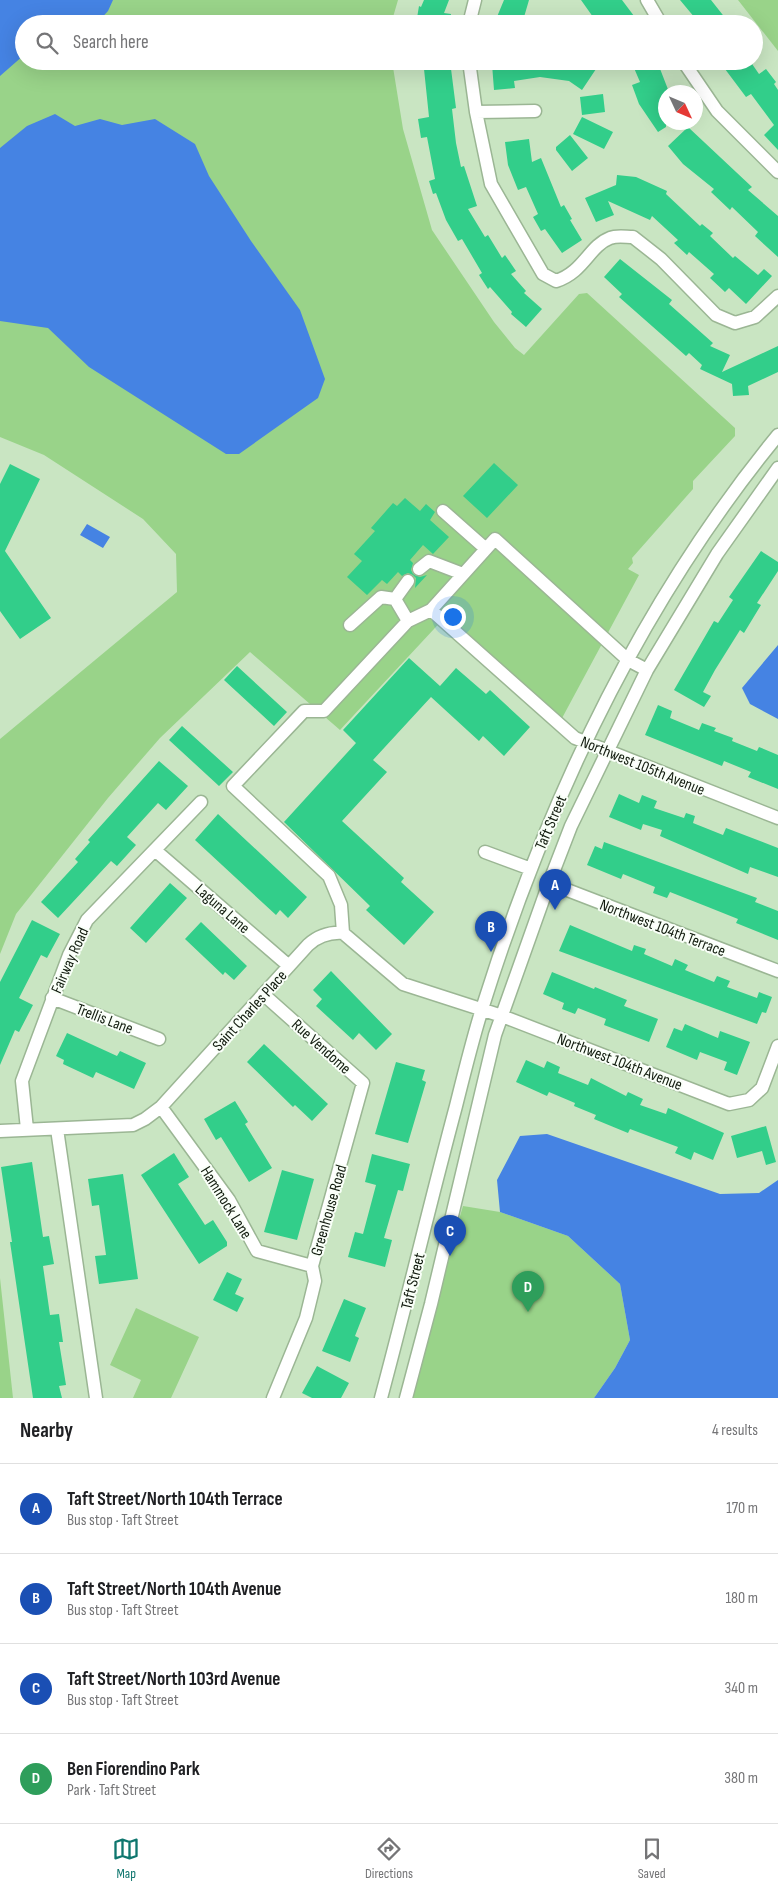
<!DOCTYPE html>
<html lang="en">
<head>
<meta charset="utf-8">
<style>
	:root { --surface:#fff; --page:#f2f2f2; --text:#202124; --muted:#757577; --line:#e0e0e0; --accent:#0f766e }
	body { margin:0; font-family:"Sofia Sans Condensed",sans-serif; background:var(--page); color:var(--text) }
	.compass { position:absolute; left:658px; top:85px; width:45px; height:45px; border-radius:50%; background:var(--surface); box-shadow:0 5px 20px #0002; rotate:134deg }
	.you { position:absolute; left:452px; top:616px; width:18px; height:18px; margin:-12px; border:4px solid #fff; border-radius:50%; background:#1a73e8; box-shadow:0 0 0 8px #1a73e833 }
	.badge { display:grid; place-items:center; width:32px; height:32px; border-radius:50%; background:var(--accent); color:#fff; font-size:16px; font-weight:700 }
	.pin { position:absolute; translate:-50% -41px; filter:drop-shadow(0 1px 2px #0008) }
	.pin::after { content:''; position:absolute; top:26px; width:18px; height:15px; background:inherit; clip-path:polygon(0 0,100% 0,50% 100%) }
	.list { margin:0; padding:0; list-style:none }
	h2 { display:flex; justify-content:space-between; align-items:center; height:65px; margin:0; padding:0 20px; font-size:21px }
	h2 small { font-size:16px; font-weight:400; color:var(--muted) }
	.list li { display:grid; grid-template-columns:32px 1fr auto; gap:15px; align-items:center; box-sizing:border-box; height:90px; padding:0 20px; border-top:1px solid var(--line) }
	.list b { display:block; font-size:19px; white-space:nowrap }
	.list p { margin:0; font-size:16px; white-space:nowrap; color:var(--muted) }
	.list em { font-size:16px; font-style:normal; color:var(--muted) }
	.icon { flex:none; width:28px; height:28px; fill:none; stroke:currentColor; stroke-width:2; stroke-linecap:round; stroke-linejoin:round }
	.map { position:relative; flex:none; width:778px; height:1398px; overflow:hidden }
	.search { position:absolute; background:var(--surface); box-shadow:0 5px 20px #0002; left:15px; right:15px; top:15px; height:55px; display:flex; align-items:center; gap:12px; box-sizing:border-box; padding:0 18px; border-radius:28px; color:var(--muted); font-size:19px }
	.sheet { height:425px; background:var(--surface) }
	nav { display:flex; justify-content:space-around; align-items:center; box-sizing:border-box; height:70px; border-top:1px solid var(--line); background:var(--surface); font-size:14px; color:var(--muted) }
	nav a { display:grid; justify-items:center; gap:2px }
	nav .on { color:var(--accent) }
	.map>svg:first-child { display:block }
	.green { fill:#99d389 }
	.water { fill:#4583e3 }
	.building { fill:#32ce8a }
	.lines { fill:none; stroke-linecap:round; stroke-linejoin:round }
	.minor-casing { stroke:#9bb694; stroke-width:15 }
	.minor { stroke:#fff; stroke-width:12 }
	.labels { text-anchor:middle; stroke-width:4; stroke-linejoin:round; paint-order:stroke }
	.street-label { font-size:16px; fill:#111b0e; stroke:#f9fff8 }
</style>
</head>
<body>
<div class="map">
<svg width="778" height="1398" viewBox="0 0 778 1398">
	<rect width="100%" height="100%" fill="#c9e5c2"/>
	<path class="green" d="M 0,0 L 398,0 L 391,24 L 24,24 L 24,61 L 392,61 L 403,129 L 432,230 L 494,322 L 515,348 L 524,355 L 579,294 L 587,293 L 735,428 L 735,436 L 693,481 L 693,489 L 632,558 L 633,563 L 628,569 L 639,575 L 561,720 L 447,615 L 340,730 L 250,652 L 160,738 L 108,798 L 16,914 L 0,954 L 0,739 L 177,592 L 176,554 L 143,519 L 44,455 L 0,437 Z
		M 739,0 L 778,0 L 778,51 L 738,0 Z
		M 463,1206 L 500,1212 L 568,1236 L 620,1284 L 630,1340 L 615,1368 L 594,1398 L 406,1398 Z
		M 0,1271 L 0,1278 L 13,1398 L 0,1398 Z
		M 136,1308 L 199,1337 L 171,1398 L 133,1398 L 141,1380 L 110,1365 Z"/>
	<path class="water" d="M 0,0 L 113,0 L 108,11 L 96,24 L 24,24 L 24,55 L 0,76 Z
		M 55,114 L 75,126 L 100,119 L 122,125 L 155,119 L 195,144 L 209,176 L 251,241 L 300,310 L 325,379 L 318,398 L 239,454 L 226,454 L 89,367 L 48,328 L 0,321 L 0,148 L 27,126 Z
		M 87,524 L 110,537 L 103,548 L 80,535 Z
		M 778,645 L 778,719 L 750,704 L 742,688 Z
		M 547,1134 L 720,1194 L 759,1193 L 778,1180 L 778,1398 L 594,1398 L 615,1368 L 630,1340 L 620,1284 L 568,1236 L 500,1212 L 497,1180 L 520,1136 Z"/>
	<path class="building" d="M 424,0 L 449,0 L 444,13 L 451,14 L 450,24 L 416,24 L 419,6 L 421,7 Z
		M 504,0 L 529,0 L 522,24 L 494,24 Z
		M 581,0 L 622,0 L 634,16 L 623,24 L 598,24 Z
		M 680,0 L 711,0 L 726,19 L 720,24 L 688,24 L 695,18 Z
		M 426,61 L 450,61 L 456,108 L 452,109 L 456,143 L 461,167 L 464,166 L 477,206 L 468,209 L 485,237 L 488,235 L 502,258 L 505,255 L 516,271 L 511,274 L 526,291 L 524,293 L 542,309 L 526,327 L 511,314 L 512,312 L 490,287 L 488,289 L 479,275 L 482,273 L 462,239 L 458,241 L 446,220 L 436,193 L 433,194 L 429,181 L 435,179 L 427,137 L 421,138 L 418,119 L 429,117 L 424,69 L 426,69 Z
		M 515,61 L 584,61 L 596,69 L 582,90 L 569,81 L 540,77 L 514,81 L 515,88 L 494,90 L 492,64 Z
		M 631,61 L 657,61 L 669,92 L 666,92 L 666,127 L 658,132 L 639,104 L 632,85 L 640,82 Z
		M 719,61 L 750,61 L 759,74 L 766,69 L 776,82 L 774,84 L 778,90 L 778,150 L 764,135 L 774,125 L 751,94 L 746,97 Z
		M 603,94 L 605,112 L 582,115 L 580,97 Z
		M 582,117 L 613,132 L 604,149 L 573,134 Z
		M 688,127 L 752,187 L 748,190 L 778,216 L 778,257 L 755,236 L 758,232 L 732,207 L 730,210 L 711,192 L 714,189 L 683,164 L 668,146 Z
		M 570,135 L 588,158 L 572,171 L 556,150 L 556,147 Z
		M 529,139 L 532,162 L 541,158 L 561,207 L 564,205 L 572,219 L 570,220 L 582,240 L 562,253 L 545,229 L 541,231 L 533,217 L 538,214 L 526,187 L 518,190 L 508,165 L 505,142 Z
		M 617,175 L 636,177 L 667,191 L 666,194 L 700,226 L 702,224 L 713,233 L 710,236 L 733,258 L 735,256 L 758,275 L 764,269 L 772,276 L 746,304 L 729,288 L 725,292 L 710,278 L 714,274 L 689,252 L 687,255 L 674,243 L 678,240 L 652,216 L 650,220 L 608,201 L 614,215 L 596,222 L 585,198 L 616,185 Z
		M 620,259 L 672,300 L 669,304 L 713,343 L 710,346 L 730,355 L 722,372 L 778,346 L 778,372 L 748,386 L 749,395 L 733,396 L 732,384 L 700,369 L 702,365 L 689,353 L 686,356 L 619,297 L 622,294 L 604,277 Z
		M 494,463 L 518,485 L 487,518 L 463,496 Z
		M 10,464 L 40,479 L 5,551 L 51,618 L 20,639 L 0,611 L 0,484 Z
		M 405,498 L 420,511 L 426,504 L 435,512 L 430,520 L 449,537 L 433,554 L 423,545 L 410,560 L 413,563 L 411,570 L 413,574 L 420,577 L 427,575 L 415,588 L 416,578 L 413,575 L 408,573 L 402,576 L 398,572 L 387,584 L 382,580 L 367,595 L 347,577 L 362,561 L 354,554 L 375,531 L 371,528 L 393,503 L 397,506 Z
		M 761,551 L 778,562 L 778,571 L 757,603 L 761,605 L 744,633 L 740,630 L 715,670 L 703,692 L 711,696 L 704,707 L 674,690 L 714,621 L 718,623 L 733,600 L 729,597 Z
		M 409,658 L 440,686 L 456,668 L 486,694 L 490,690 L 530,727 L 504,756 L 483,736 L 479,741 L 431,697 L 373,760 L 387,772 L 342,821 L 404,878 L 401,882 L 434,912 L 404,945 L 366,910 L 370,906 L 284,822 L 356,743 L 343,730 Z
		M 237,666 L 287,712 L 274,726 L 224,680 Z
		M 658,705 L 672,711 L 670,718 L 699,730 L 702,723 L 716,728 L 714,731 L 733,738 L 732,741 L 757,751 L 759,747 L 778,755 L 778,789 L 748,777 L 751,772 L 724,761 L 722,766 L 645,735 Z
		M 182,726 L 233,772 L 219,786 L 169,740 Z
		M 159,761 L 188,786 L 166,810 L 158,803 L 127,837 L 136,845 L 117,866 L 111,861 L 58,918 L 41,902 L 78,862 L 75,859 L 90,842 L 88,840 Z
		M 619,794 L 639,803 L 642,795 L 657,801 L 654,808 L 684,818 L 686,813 L 695,816 L 693,823 L 723,835 L 726,828 L 778,848 L 778,877 L 750,867 L 748,874 L 660,836 L 662,830 L 643,824 L 641,830 L 609,817 Z
		M 218,814 L 307,897 L 288,918 L 280,910 L 276,915 L 195,840 Z
		M 604,842 L 757,898 L 755,902 L 778,911 L 778,940 L 736,923 L 738,919 L 708,907 L 670,892 L 667,898 L 653,893 L 655,887 L 623,874 L 621,879 L 587,865 L 595,846 L 602,849 Z
		M 170,883 L 187,898 L 146,943 L 130,928 Z
		M 32,920 L 60,934 L 47,958 L 41,955 L 19,998 L 33,1005 L 19,1032 L 15,1030 L 0,1065 L 0,982 Z
		M 201,922 L 247,966 L 234,980 L 225,972 L 223,975 L 185,939 Z
		M 570,925 L 632,951 L 634,945 L 646,949 L 644,954 L 672,966 L 675,959 L 688,965 L 685,970 L 714,982 L 717,976 L 730,981 L 727,987 L 757,998 L 759,992 L 772,997 L 766,1013 L 762,1012 L 757,1024 L 559,951 Z
		M 331,971 L 392,1034 L 376,1050 L 359,1033 L 353,1040 L 316,1006 L 322,999 L 313,990 Z
		M 552,972 L 594,989 L 595,987 L 627,1000 L 624,1006 L 658,1019 L 649,1042 L 604,1025 L 606,1019 L 578,1008 L 575,1014 L 562,1009 L 564,1003 L 543,994 Z
		M 685,1024 L 718,1038 L 720,1031 L 750,1042 L 737,1075 L 724,1070 L 727,1062 L 700,1052 L 697,1060 L 666,1047 L 674,1028 L 682,1031 Z
		M 67,1033 L 117,1056 L 120,1051 L 146,1063 L 134,1089 L 96,1072 L 93,1078 L 63,1064 L 64,1060 L 56,1056 Z
		M 264,1044 L 328,1104 L 312,1121 L 295,1105 L 293,1107 L 247,1062 Z
		M 526,1060 L 544,1068 L 547,1061 L 560,1067 L 558,1073 L 588,1085 L 591,1078 L 626,1096 L 628,1092 L 643,1099 L 640,1105 L 666,1114 L 668,1108 L 724,1133 L 713,1160 L 694,1152 L 691,1160 L 675,1153 L 678,1147 L 630,1129 L 628,1133 L 594,1119 L 596,1115 L 574,1106 L 575,1103 L 549,1092 L 547,1096 L 516,1082 Z
		M 396,1062 L 425,1070 L 422,1080 L 426,1082 L 408,1143 L 375,1134 Z
		M 235,1101 L 248,1122 L 245,1124 L 272,1168 L 249,1182 L 221,1137 L 216,1140 L 204,1119 Z
		M 766,1126 L 776,1162 L 766,1165 L 762,1151 L 737,1158 L 731,1136 Z
		M 174,1153 L 189,1177 L 178,1184 L 205,1225 L 213,1220 L 227,1242 L 227,1246 L 199,1264 L 141,1175 Z
		M 372,1154 L 410,1164 L 403,1191 L 398,1190 L 384,1238 L 392,1240 L 385,1267 L 348,1257 L 355,1232 L 363,1234 L 376,1185 L 365,1182 Z
		M 32,1162 L 43,1237 L 49,1236 L 54,1264 L 43,1266 L 50,1315 L 59,1314 L 63,1342 L 59,1342 L 66,1385 L 59,1386 L 62,1398 L 33,1398 L 10,1242 L 12,1242 L 1,1167 Z
		M 282,1170 L 314,1179 L 297,1240 L 264,1232 Z
		M 123,1174 L 138,1279 L 99,1284 L 95,1256 L 106,1255 L 99,1205 L 92,1206 L 88,1179 Z
		M 227,1272 L 242,1279 L 235,1294 L 244,1298 L 237,1312 L 213,1300 Z
		M 344,1299 L 366,1308 L 355,1336 L 359,1338 L 350,1362 L 322,1351 Z
		M 317,1366 L 349,1383 L 341,1398 L 312,1398 L 302,1393 Z"/>
	<g class="lines">
		<defs>
			<path id="minor" d="M 647,0 L 661,24
				M 469,24 L 475,0
				M 469,61 L 476,112 L 491,184 L 543,274 L 556,281 C 584,272 589,246 610,238 C 617,235 626,237 633,237 L 661,259 L 716,315 L 735,323 L 755,317 L 778,296
				M 683,61 L 717,111 L 778,172
				M 476,112 L 535,111
				M 443,511 L 486,549
				M 419,569 L 429,561 L 463,574
				M 408,581 L 395,599 L 408,621
				M 431,610 L 575,738 L 778,818
				M 350,625 L 381,597 L 395,599
				M 156,851 L 289,966
				M 485,852 L 531,869
				M 549,883 L 778,971
				M 343,933 L 341,905 L 329,876 L 233,786 L 304,711 L 324,711 L 408,621 L 431,610 L 495,539 L 628,660 L 647,670
				M 263,994 L 363,1083 L 312,1266 L 315,1281 L 306,1318 L 273,1398
				M 52,998 L 159,1039
				M 161,1107 L 229,1200 L 257,1251 L 312,1266
				M 27,1129 L 22,1081 L 69,955 L 87,920 L 201,802
				M 57,1129 L 96,1398
				M 0,1131 L 133,1125 L 145,1119 L 161,1107 L 308,945 C 318,936 329,932 343,933 L 403,984 L 502,1016 L 729,1104 L 749,1100 L 762,1088 L 778,1046
				M 381,1398 C 407,1301 430,1203 456,1106 C 464,1074 472,1041 482,1009 C 546,804 641,602 778,435
				M 406,1398 L 431,1304 L 495,1035 L 549,883 L 571,826 L 647,670 L 717,554 L 778,468"/>
		</defs>
		<use href="#minor" class="minor-casing"/>
		<use href="#minor" class="minor"/>
	</g>
	<g class="labels">
		<g class="street-label">
			<text transform="translate(643 765) rotate(22)" y="6">Northwest 105th Avenue</text>
			<text transform="translate(550 822) rotate(-67)" y="6">Taft Street</text>
			<text transform="translate(223 908) rotate(41)" y="6">Laguna Lane</text>
			<text transform="translate(663 927) rotate(21)" y="6">Northwest 104th Terrace</text>
			<text transform="translate(69 960) rotate(-66)" y="6">Fairway Road</text>
			<text transform="translate(249 1010) rotate(-48)" y="6">Saint Charles Place</text>
			<text transform="translate(105 1018) rotate(21)" y="6">Trellis Lane</text>
			<text transform="translate(322 1046) rotate(42)" y="6">Rue Vendome</text>
			<text transform="translate(620 1061) rotate(21)" y="6">Northwest 104th Avenue</text>
			<text transform="translate(227 1202) rotate(58)" y="6">Hammock Lane</text>
			<text transform="translate(328 1210) rotate(-74)" y="6">Greenhouse Road</text>
			<text transform="translate(412 1281) rotate(-76)" y="6">Taft Street</text>
		</g>
	</g>
</svg>
<svg class="compass" viewBox="-18 -18 36 36"><path d="M0-13l5 13h-10z" fill="#e53935"/><path d="M0 13l5-13h-10z" fill="#757577"/></svg>
<div class="you"></div>
<div class="pin badge" style="left:555px;top:910px;background:#1a4fb4">A</div>
<div class="pin badge" style="left:491px;top:952px;background:#1a4fb4">B</div>
<div class="pin badge" style="left:450px;top:1256px;background:#1a4fb4">C</div>
<div class="pin badge" style="left:528px;top:1312px;background:#2e9e5b">D</div>
<div class="search"><svg class="icon" aria-label="search" viewBox="0 0 24 24"><circle cx="10" cy="10" r="6"/><path d="M15 15l6 6"/></svg>Search here</div>
</div>
<section class="sheet">
<h2>Nearby<small>4 results</small></h2>
<ul class="list">
<li><span class="badge" style="background:#1a4fb4">A</span><div><b>Taft Street/North 104th Terrace</b><p>Bus stop · Taft Street</p></div><em>170 m</em></li>
<li><span class="badge" style="background:#1a4fb4">B</span><div><b>Taft Street/North 104th Avenue</b><p>Bus stop · Taft Street</p></div><em>180 m</em></li>
<li><span class="badge" style="background:#1a4fb4">C</span><div><b>Taft Street/North 103rd Avenue</b><p>Bus stop · Taft Street</p></div><em>340 m</em></li>
<li><span class="badge" style="background:#2e9e5b">D</span><div><b>Ben Fiorendino Park</b><p>Park · Taft Street</p></div><em>380 m</em></li>
</ul>
</section>
<nav>
<a class="on"><svg class="icon" aria-label="map" viewBox="0 0 24 24"><path d="M3 6l6-2 6 2 6-2v14l-6 2-6-2-6 2zM9 4v14M15 6v14"/></svg>Map</a>
<a><svg class="icon" aria-label="directions" viewBox="0 0 24 24"><path d="M12 3l9 9-9 9-9-9zM9 14v-3h6M13 9l2 2-2 2"/></svg>Directions</a>
<a><svg class="icon" aria-label="saved" viewBox="0 0 24 24"><path d="M7 4h10v16l-5-4-5 4z"/></svg>Saved</a>
</nav>
</body>
</html>
